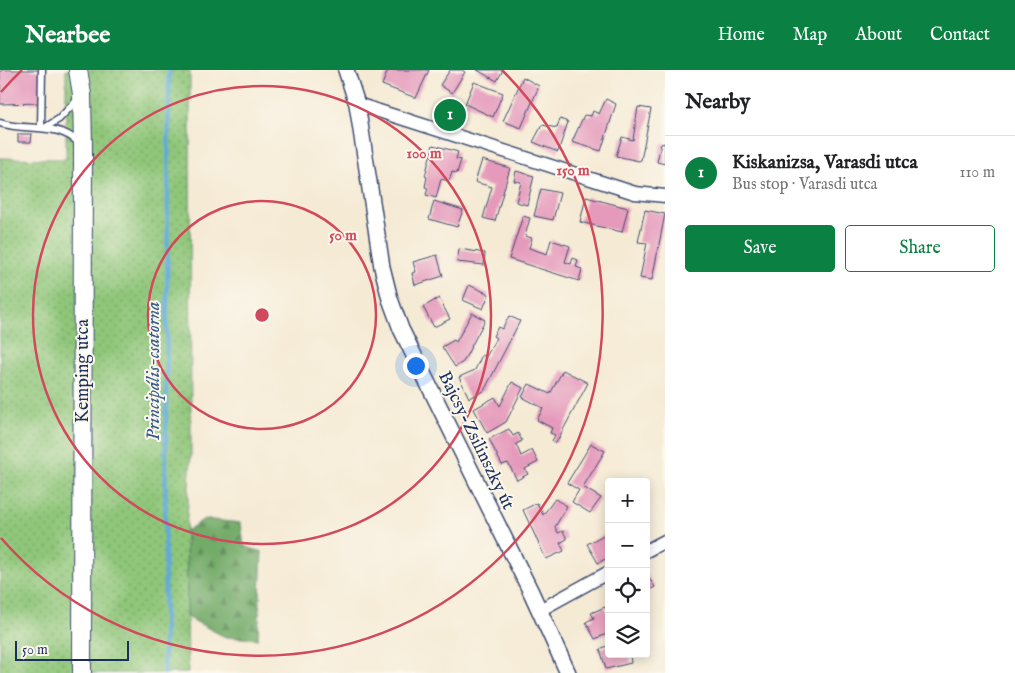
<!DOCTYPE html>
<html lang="en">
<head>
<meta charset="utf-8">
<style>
	:root { --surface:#fff; --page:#f2f2f2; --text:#202124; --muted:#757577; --line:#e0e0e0; --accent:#0b8043 }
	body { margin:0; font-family:"IM FELL English",serif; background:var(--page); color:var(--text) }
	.controls { position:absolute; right:15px; bottom:15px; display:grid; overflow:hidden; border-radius:5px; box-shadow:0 2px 12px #0003 }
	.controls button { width:45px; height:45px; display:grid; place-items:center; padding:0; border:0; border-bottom:1px solid var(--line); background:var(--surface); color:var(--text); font:25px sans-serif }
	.scale { position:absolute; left:15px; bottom:12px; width:114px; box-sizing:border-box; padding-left:5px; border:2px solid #1b2f5e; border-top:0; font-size:14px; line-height:18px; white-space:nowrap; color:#1b2f5e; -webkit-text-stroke:4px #fbf7ec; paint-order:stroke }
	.you { position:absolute; left:415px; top:295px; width:18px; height:18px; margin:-12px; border:4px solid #fff; border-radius:50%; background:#1a73e8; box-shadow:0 0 0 8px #1a73e833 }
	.badge { display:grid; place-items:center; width:32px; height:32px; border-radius:50%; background:var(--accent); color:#fff; font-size:16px; font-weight:700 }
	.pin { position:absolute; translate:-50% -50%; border:2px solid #fff; box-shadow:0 1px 5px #0006 }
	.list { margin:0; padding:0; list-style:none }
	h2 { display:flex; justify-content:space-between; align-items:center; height:65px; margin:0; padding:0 20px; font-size:21px }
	h2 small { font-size:16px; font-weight:400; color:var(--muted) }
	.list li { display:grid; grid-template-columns:32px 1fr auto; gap:15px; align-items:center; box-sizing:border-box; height:75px; padding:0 20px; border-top:1px solid var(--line) }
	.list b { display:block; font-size:19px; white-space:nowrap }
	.list p { margin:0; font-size:16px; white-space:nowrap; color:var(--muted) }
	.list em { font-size:16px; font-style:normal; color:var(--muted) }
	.actions { display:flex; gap:10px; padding:15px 20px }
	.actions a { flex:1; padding:11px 0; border:1px solid var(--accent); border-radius:5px; text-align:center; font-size:18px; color:var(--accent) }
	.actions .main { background:var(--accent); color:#fff }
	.icon { flex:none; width:28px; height:28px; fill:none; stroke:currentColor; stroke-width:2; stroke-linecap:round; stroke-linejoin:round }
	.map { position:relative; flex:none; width:665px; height:603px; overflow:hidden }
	header { display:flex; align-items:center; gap:30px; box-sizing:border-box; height:70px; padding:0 25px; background:var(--accent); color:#fff }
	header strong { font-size:24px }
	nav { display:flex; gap:28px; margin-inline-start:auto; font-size:18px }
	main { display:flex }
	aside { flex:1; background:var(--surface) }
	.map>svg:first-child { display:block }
	.grass { fill:url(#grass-dots); stroke:#557a6c }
	.forest { fill:url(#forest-firs); stroke:#476d64 }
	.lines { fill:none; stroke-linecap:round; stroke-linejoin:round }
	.stream { stroke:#60aad8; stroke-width:4.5 }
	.building { fill:#e59abb }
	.service-casing { stroke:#3c4b70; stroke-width:9 }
	.minor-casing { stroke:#3c4b70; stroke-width:15 }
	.tertiary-casing { stroke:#3c4b70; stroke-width:18 }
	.secondary-casing { stroke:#3c4b70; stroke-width:20 }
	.service { stroke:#fff; stroke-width:6 }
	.minor { stroke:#fff; stroke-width:12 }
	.tertiary { stroke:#fff; stroke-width:15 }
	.secondary { stroke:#fff; stroke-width:18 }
	.ring { fill:none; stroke:#d1495b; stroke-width:2.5 }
	.labels { text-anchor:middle; stroke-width:4; stroke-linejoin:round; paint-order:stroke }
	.street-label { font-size:18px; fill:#1b2f5e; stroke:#fbf7ec }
	.water-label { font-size:19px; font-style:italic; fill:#335a89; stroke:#fbf7ec }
	.centre { fill:#d1495b; stroke:#fbf7ec; stroke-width:2.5 }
	.ring-label { font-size:15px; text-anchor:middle; font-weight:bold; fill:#d1495b; stroke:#fbf7ec; stroke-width:4; stroke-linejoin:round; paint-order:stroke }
</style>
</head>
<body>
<header>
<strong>Nearbee</strong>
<nav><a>Home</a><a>Map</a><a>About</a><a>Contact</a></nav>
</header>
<main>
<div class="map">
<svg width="665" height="603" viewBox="0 0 665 603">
	<defs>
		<pattern id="grass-dots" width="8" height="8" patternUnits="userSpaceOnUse" patternTransform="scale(1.25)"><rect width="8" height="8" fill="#8fc679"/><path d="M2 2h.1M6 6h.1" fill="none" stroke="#74a166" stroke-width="1.8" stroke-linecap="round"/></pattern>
		<pattern id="forest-firs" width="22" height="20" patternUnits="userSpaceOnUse" patternTransform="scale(1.25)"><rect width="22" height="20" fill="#73ab69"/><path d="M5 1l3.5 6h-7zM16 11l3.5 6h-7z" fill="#5e8c5a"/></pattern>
	</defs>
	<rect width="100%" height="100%" fill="#fbf7ec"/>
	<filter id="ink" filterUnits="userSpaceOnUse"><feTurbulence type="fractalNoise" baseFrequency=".02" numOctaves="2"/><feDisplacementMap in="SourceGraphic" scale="10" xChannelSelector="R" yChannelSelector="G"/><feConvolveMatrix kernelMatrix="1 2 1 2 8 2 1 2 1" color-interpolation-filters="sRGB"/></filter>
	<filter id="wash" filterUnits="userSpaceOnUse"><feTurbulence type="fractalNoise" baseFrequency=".0096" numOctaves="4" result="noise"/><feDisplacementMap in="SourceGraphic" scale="20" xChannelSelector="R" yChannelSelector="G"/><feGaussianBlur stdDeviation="1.12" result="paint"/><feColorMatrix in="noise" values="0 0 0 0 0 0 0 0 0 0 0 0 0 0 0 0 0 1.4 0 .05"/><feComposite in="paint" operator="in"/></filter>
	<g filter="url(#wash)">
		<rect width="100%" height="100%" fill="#f5ead4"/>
		<path class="grass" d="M 66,0 L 190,0 L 191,386 L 186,461 L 188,603 L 0,603 L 0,88 L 66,89 Z"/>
		<path class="forest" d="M 204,449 L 241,453 L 244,476 L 262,482 L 258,569 L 225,567 L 187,547 L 186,461 Z"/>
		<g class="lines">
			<path class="stream" d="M 164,603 L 169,0"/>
		</g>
		<g id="blocks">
			<path class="building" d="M 2,0 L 41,0 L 41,33 L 0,34 L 0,2 Z
				M 388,0 L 429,0 L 416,28 L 382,15 Z
				M 450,0 L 462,0 L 465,2 L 452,23 L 440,15 Z
				M 477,0 L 503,0 L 497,11 Z
				M 523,7 L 539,16 L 521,58 L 503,51 Z
				M 474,12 L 503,23 L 493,47 L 465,34 Z
				M 606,29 L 616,34 L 601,81 L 572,72 L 584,45 L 591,46 L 593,41 L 599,44 Z
				M 638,37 L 651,39 L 641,90 L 639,91 L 616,86 L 622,67 L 633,70 Z
				M 560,49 L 568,52 L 558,82 L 533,72 L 542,55 L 557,58 Z
				M 18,64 L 32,64 L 31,72 L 18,72 Z
				M 665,73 L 665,94 L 657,92 L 661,74 Z
				M 433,75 L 458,82 L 456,89 L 461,90 L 457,103 L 452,102 L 449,111 L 441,109 L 436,128 L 426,125 L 428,118 L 425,117 L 427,107 L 425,106 Z
				M 482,90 L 510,98 L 495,151 L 483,148 L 492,117 L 475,112 Z
				M 516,101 L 534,106 L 527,135 L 516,132 L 521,112 L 514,111 Z
				M 541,119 L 560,123 L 553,150 L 534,146 Z
				M 586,127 L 628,138 L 622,162 L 580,152 Z
				M 434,131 L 463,140 L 457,157 L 429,149 Z
				M 645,140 L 665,144 L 652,210 L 640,208 L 647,173 L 638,172 Z
				M 523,146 L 530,148 L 525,166 L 532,168 L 529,178 L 547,184 L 551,170 L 570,176 L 565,192 L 571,194 L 573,188 L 578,190 L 576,197 L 582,199 L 579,211 L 509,189 Z
				M 459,179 L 485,183 L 484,195 L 457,192 Z
				M 437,185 L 443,206 L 415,215 L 412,203 L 416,202 L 413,192 Z
				M 469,215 L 489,224 L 483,239 L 463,230 Z
				M 439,228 L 450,249 L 434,257 L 423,237 Z
				M 472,243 L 485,250 L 463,292 L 455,297 L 442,277 L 454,270 L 456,272 Z
				M 509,246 L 520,251 L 484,321 L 469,328 L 459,307 L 475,300 L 482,285 L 486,287 L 496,268 L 493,266 L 498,257 L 502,259 Z
				M 563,300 L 588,313 L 556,373 L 552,371 L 555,365 L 550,363 L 552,358 L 537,350 L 543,338 L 522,327 L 529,314 L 550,324 Z
				M 512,312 L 523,318 L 506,352 L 487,363 L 474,339 L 495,327 L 500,336 Z
				M 509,359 L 513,366 L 518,363 L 522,371 L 516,374 L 521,386 L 532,380 L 538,392 L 525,399 L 528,404 L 517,410 L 508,393 L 502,395 L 489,369 Z
				M 591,374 L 605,381 L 583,417 L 601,428 L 590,443 L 572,432 L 579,420 L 567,413 Z
				M 555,429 L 567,436 L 555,457 L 558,463 L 563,461 L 567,469 L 560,473 L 564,481 L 546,489 L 523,440 L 537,433 L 543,445 Z
				M 609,462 L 609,487 L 598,493 L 587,474 Z
				M 646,504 L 655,517 L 646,522 Z
				M 605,537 L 609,547 L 609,563 L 595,569 L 586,552 L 594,548 L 591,543 Z
				M 609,575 L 609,584 L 630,584 L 631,593 L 606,599 L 600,579 Z"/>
		</g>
	</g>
	<g filter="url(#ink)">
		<use href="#blocks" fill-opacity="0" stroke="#3c4b70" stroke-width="1"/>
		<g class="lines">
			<defs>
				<path id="service" d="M 0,53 C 27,62 56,51 79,73
					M 46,57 L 59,49 L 78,29
					M 41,58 L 42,0"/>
				<path id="minor" d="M 357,34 L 635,123 L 665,126
					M 646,481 L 665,471
					M 540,540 L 609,502"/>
				<path id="tertiary" d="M 346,0 L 357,34 L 382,197 L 390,229 L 401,259 L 531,522 L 568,603"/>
				<path id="secondary" d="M 78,0 L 82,24 L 83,77 L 82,603"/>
			</defs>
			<use href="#service" class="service-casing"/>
			<use href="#minor" class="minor-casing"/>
			<use href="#tertiary" class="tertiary-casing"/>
			<use href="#secondary" class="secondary-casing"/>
			<use href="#service" class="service"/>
			<use href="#minor" class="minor"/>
			<use href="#tertiary" class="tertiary"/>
			<use href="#secondary" class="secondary"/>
		</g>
	</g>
	<g class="ring">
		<circle cx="262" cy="245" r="114"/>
		<circle cx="262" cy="245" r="229"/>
		<path d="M1 22A343 343 0 0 1 22 0M502 0A343 343 0 1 1 1 468"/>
	</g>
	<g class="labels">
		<g class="street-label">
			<text transform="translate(82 301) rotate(-90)" y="6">Kemping utca</text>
			<text transform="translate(477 370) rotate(64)" y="6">Bajcsy-Zsilinszky út</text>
		</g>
		<g class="water-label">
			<text transform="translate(152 301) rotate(-90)" y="7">Principális-csatorna</text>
		</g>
	</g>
	<circle cx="262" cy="245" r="8" class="centre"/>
	<g class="ring-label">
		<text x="424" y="88">100 m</text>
		<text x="573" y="105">150 m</text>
		<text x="343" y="170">50 m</text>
	</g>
</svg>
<div class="controls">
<button>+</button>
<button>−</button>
<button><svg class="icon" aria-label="locate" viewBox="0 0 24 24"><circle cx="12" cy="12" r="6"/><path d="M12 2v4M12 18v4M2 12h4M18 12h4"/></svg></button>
<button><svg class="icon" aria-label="layers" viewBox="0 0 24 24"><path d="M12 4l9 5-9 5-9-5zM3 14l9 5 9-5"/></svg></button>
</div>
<div class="scale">50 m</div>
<div class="you"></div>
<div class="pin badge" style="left:450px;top:45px">1</div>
</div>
<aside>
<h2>Nearby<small></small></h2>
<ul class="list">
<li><span class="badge">1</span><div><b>Kiskanizsa, Varasdi utca</b><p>Bus stop · Varasdi utca</p></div><em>110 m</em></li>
</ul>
<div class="actions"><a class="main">Save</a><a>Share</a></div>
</aside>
</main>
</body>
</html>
